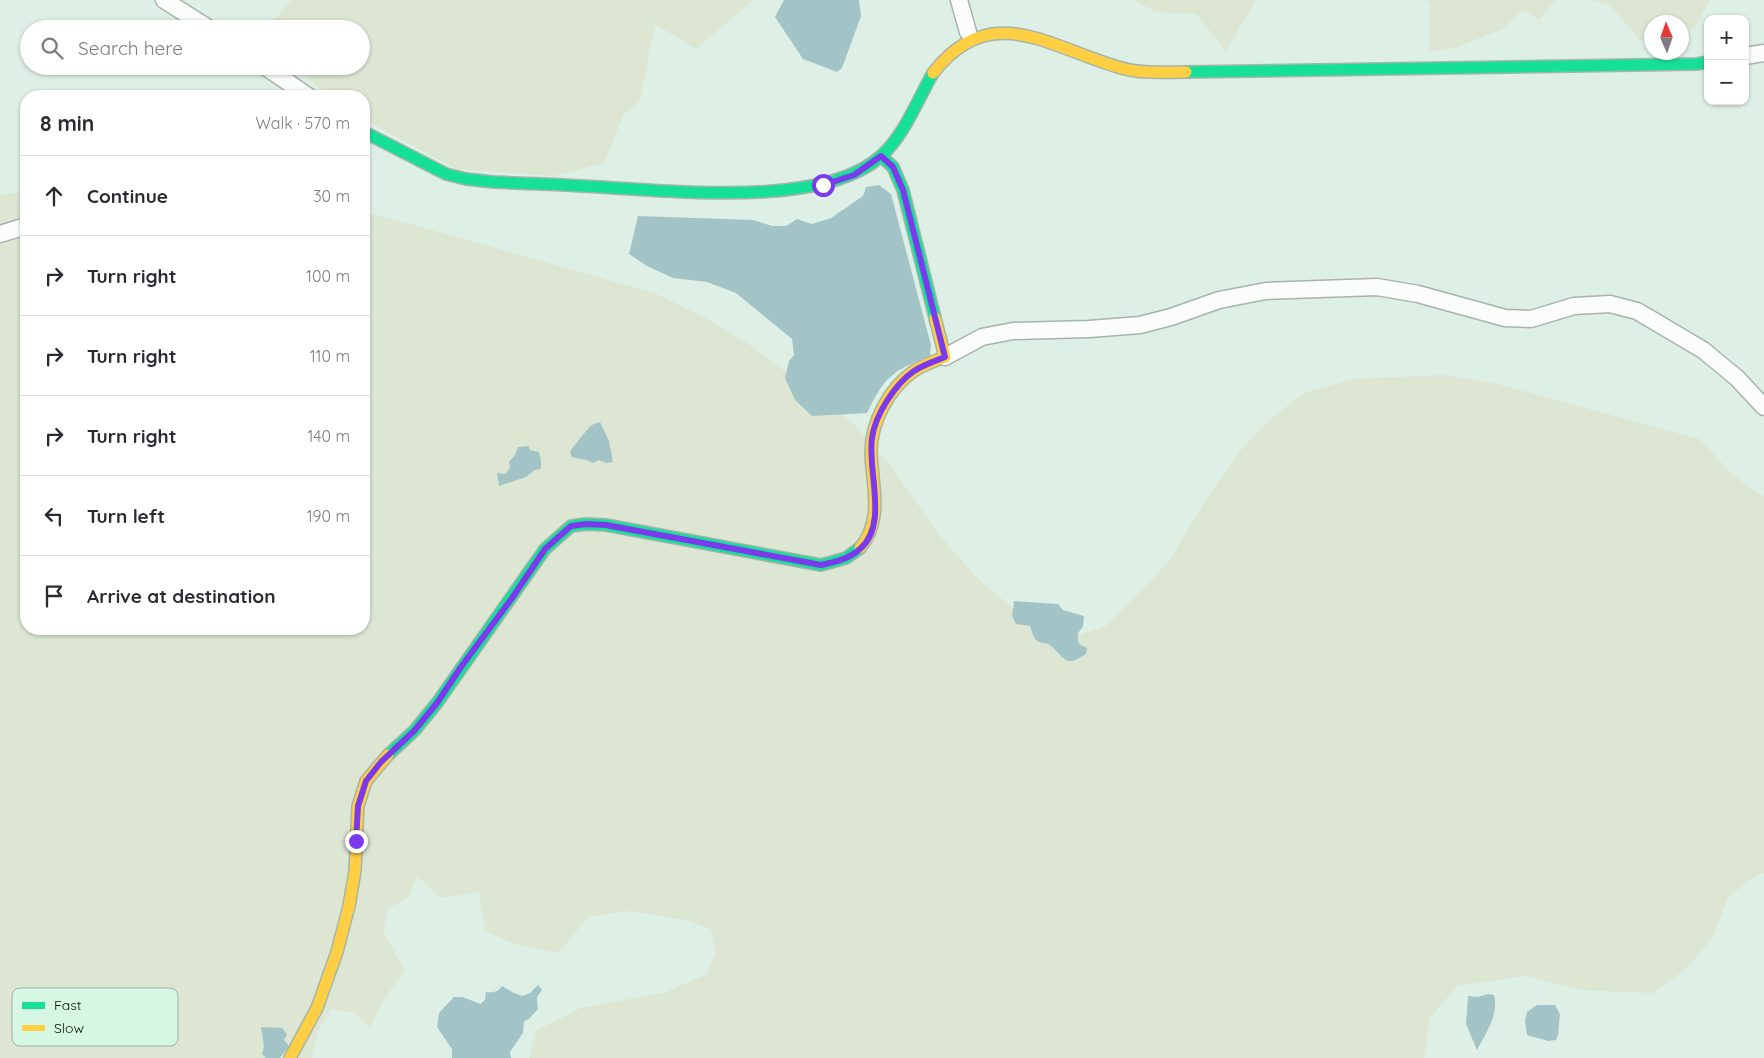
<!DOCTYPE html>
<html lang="en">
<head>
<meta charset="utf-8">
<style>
	:root { --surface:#fff; --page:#f2f2f3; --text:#2b2b33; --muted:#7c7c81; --line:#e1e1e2 }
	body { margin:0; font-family:Quicksand,sans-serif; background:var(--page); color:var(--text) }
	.controls { position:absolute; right:15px; top:15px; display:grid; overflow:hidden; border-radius:10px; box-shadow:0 1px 4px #0004 }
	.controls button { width:45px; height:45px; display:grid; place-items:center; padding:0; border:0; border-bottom:1px solid var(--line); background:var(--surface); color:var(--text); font:25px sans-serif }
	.compass { position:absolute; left:1644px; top:15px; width:45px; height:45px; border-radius:50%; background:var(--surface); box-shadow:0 1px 4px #0004; rotate:358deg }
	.stop { position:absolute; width:15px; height:15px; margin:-11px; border:4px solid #7c3aed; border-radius:50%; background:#fff }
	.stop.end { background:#7c3aed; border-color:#fff; box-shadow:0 1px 5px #0008 }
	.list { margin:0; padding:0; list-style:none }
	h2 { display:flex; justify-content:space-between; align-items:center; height:65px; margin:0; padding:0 20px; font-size:21px }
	h2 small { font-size:16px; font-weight:400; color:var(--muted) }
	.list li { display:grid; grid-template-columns:32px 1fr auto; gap:15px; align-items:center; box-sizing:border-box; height:80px; padding:0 20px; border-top:1px solid var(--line) }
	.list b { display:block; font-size:19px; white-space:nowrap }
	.list em { font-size:16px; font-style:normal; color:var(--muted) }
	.icon { flex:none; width:28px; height:28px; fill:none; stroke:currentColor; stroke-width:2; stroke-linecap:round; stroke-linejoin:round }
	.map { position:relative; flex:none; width:1764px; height:1058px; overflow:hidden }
	.search { position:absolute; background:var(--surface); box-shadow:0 1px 4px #0004; left:20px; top:20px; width:350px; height:55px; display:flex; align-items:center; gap:12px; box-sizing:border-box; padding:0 18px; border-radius:28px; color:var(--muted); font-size:19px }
	.panel { position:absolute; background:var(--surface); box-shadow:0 1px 4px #0004; left:20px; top:90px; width:350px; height:545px; border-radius:20px }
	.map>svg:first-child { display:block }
	.green { fill:#dce6d2 }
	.water { fill:#a2c4c6 }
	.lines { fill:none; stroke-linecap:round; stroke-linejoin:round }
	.street-casing { stroke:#a6b4ac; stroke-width:19 }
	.fast-casing { stroke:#a6b4ac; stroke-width:14 }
	.slow-casing { stroke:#a6b4ac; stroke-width:14 }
	.street { stroke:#fafdfb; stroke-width:16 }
	.fast { stroke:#16e098; stroke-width:11 }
	.slow { stroke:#ffcf43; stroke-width:11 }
	.route { stroke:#7c3aed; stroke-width:6 }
	.key { fill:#d6f7e4; stroke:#97b2a3; stroke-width:1 }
	.key-label { font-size:14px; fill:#05100a }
</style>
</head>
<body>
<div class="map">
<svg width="1764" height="1058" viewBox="0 0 1764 1058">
	<rect width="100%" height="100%" fill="#deefe5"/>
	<path class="green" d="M 291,0 L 753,0 L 696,49 L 655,24 L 640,101 L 623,115 L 604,163 L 553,176 L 456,169 L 364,119 L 364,96 L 329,96 L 294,66 L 361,66 L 361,29 L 267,29 Z
		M 1134,0 L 1256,0 L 1226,51 L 1196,14 L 1156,12 Z
		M 1427,0 L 1555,0 L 1540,20 L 1522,10 L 1504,28 L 1455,48 L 1429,52 L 1430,4 Z
		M 1588,0 L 1710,0 L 1695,28 L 1682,31 L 1682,22 L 1652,22 L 1651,38 L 1641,41 L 1610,5 Z
		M 26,191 L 26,629 L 364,629 L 364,212 L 407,223 L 654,293 L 706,318 L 753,347 L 854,424 L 890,465 L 940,536 L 980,581 L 1020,614 L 1048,632 L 1079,635 L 1106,626 L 1136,597 L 1169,561 L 1202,506 L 1241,450 L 1267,422 L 1304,393 L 1354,379 L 1443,375 L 1497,384 L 1699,439 L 1733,475 L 1764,497 L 1764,873 L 1752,878 L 1728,897 L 1713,937 L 1686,969 L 1653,993 L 1583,990 L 1524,976 L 1457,986 L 1430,1018 L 1424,1058 L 529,1058 L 536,1031 L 580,1008 L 664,993 L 707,974 L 716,951 L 711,929 L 686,920 L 628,911 L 588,917 L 558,953 L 514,944 L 485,931 L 479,892 L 441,898 L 417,876 L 409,897 L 387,909 L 384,933 L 405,971 L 384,999 L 370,1028 L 355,1013 L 331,1009 L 318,1030 L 312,1058 L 0,1058 L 0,195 Z"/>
	<path class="water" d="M 784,0 L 859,0 L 861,16 L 842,68 L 837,72 L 803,59 L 775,17 Z
		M 879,185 L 891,194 L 931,345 L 930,356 C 892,371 885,376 867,413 L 812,416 L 795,400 L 785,378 L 789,361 L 794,355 L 792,339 L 736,293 L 707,282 L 673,278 L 647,266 L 629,254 L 638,216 L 753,220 L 772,226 L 786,226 L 797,219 L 812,224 L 831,218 L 863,196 L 866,187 Z
		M 600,422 L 609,441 L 613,462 L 606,463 L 599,460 L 593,463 C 586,459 580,459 572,457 L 570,452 C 571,449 589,427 592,425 C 594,424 597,423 600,422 Z
		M 529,446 L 530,450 L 539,452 L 541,461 L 541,469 L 535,470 L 526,477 L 499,486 L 497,473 L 505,474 L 510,468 L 509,462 L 515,455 L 518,447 Z
		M 1014,601 L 1058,604 L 1063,610 L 1084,616 L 1083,627 C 1077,633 1076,637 1080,645 L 1087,648 L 1086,654 C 1065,668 1066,659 1051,646 C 1047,643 1048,644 1043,643 C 1034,642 1033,635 1030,626 L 1016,624 L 1012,616 Z
		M 538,985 L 542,990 L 537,997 L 538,1009 L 529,1019 L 524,1021 L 523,1033 L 510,1052 L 511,1058 L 452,1058 L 452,1049 L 437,1027 L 439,1013 L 454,997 L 463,997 L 480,1004 L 485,1000 L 486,992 C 493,993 498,992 502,986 L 512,992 L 522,996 L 530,993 Z
		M 1488,994 L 1494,995 C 1499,1014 1486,1033 1477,1050 L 1466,1024 L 1468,996 L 1478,997 Z
		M 1537,1005 L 1555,1005 L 1560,1014 L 1558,1035 L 1556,1040 L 1548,1041 L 1527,1035 L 1525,1021 L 1527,1012 Z
		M 261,1027 L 282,1028 L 287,1034 L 284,1040 L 289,1046 L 280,1058 L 266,1058 L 262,1054 L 264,1046 Z"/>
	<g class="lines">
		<defs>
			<path id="street" d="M 164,0 L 210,29
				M 959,0 L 968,32
				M 1745,56 L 1764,53
				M 264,66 L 308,96
				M 0,234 L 26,226
				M 945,357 L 982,337 L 1013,331 L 1089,329 L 1140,325 L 1171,317 L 1219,300 L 1266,291 L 1377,287 L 1418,294 L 1505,318 L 1531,319 L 1574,306 L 1610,304 L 1637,311 L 1703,350 L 1737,378 L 1764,407"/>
			<path id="fast" d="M 1186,72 L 1697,64 L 1708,62
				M 364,132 L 446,174 L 466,179 L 494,182 C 534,184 575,185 615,188 C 686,192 827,206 881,156 C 904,136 918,99 933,73
				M 881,156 L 893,167 L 903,190 L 935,318
				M 388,755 L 414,731 L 437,703 L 545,549 L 571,526 L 586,524 L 606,525 L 821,565 L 846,558 L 860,548"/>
			<path id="slow" d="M 933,73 C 990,0 1047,46 1118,67 C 1139,74 1164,72 1186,72
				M 860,548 C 884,519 872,486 871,453 C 871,422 889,388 914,371 C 923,365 934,361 945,357 L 935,318
				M 290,1058 L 317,1008 L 337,952 L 349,906 L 355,871 L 358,806 L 366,781 L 388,755"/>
		</defs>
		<use href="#street" class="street-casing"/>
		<use href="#fast" class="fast-casing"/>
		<use href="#slow" class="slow-casing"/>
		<use href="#street" class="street"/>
		<use href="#fast" class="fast"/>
		<use href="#slow" class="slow"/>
	</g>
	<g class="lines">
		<path class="route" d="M 356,841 L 358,806 L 366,781 L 381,762 L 414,731 L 437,703 L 461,667 L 512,598 L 545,549 L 571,526 L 586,524 L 606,525 L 821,565 C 835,562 849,559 860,549 C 889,524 867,471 872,438 C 875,415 895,384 914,371 C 923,365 935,361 945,357 L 903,190 L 893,167 L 881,156 L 854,175 L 823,185"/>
	</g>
	<rect x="12" y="988" width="166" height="58" rx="8" class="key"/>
	<rect x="22" y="1002" width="23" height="7" fill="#16e098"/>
	<rect x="22" y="1025" width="23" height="6" fill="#ffcf43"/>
	<g class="key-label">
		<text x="54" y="1010">Fast</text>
		<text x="54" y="1033">Slow</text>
	</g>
</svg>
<div class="controls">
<button>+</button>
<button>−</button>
</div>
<svg class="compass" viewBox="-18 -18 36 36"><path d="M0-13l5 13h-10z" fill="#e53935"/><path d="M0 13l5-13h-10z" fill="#7c7c81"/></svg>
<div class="stop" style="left:823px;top:185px"></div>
<div class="stop end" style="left:356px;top:841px"></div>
<div class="search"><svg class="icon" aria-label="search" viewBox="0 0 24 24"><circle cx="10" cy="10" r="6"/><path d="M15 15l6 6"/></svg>Search here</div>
<section class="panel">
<h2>8 min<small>Walk · 570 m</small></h2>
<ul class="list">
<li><svg class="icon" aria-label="ahead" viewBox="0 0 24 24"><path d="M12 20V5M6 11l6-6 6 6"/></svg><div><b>Continue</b></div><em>30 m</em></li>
<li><svg class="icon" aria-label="right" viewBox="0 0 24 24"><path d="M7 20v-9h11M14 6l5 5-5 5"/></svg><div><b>Turn right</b></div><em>100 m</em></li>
<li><svg class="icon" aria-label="right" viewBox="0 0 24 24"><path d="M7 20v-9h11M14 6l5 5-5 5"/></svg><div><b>Turn right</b></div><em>110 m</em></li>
<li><svg class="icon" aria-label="right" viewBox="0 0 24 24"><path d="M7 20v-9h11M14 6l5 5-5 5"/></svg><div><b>Turn right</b></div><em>140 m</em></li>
<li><svg class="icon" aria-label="left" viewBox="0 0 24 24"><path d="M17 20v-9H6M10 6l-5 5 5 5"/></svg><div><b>Turn left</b></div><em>190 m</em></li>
<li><svg class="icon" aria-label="arrive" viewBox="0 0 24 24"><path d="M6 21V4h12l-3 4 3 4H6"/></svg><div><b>Arrive at destination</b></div></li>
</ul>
</section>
</div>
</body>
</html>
